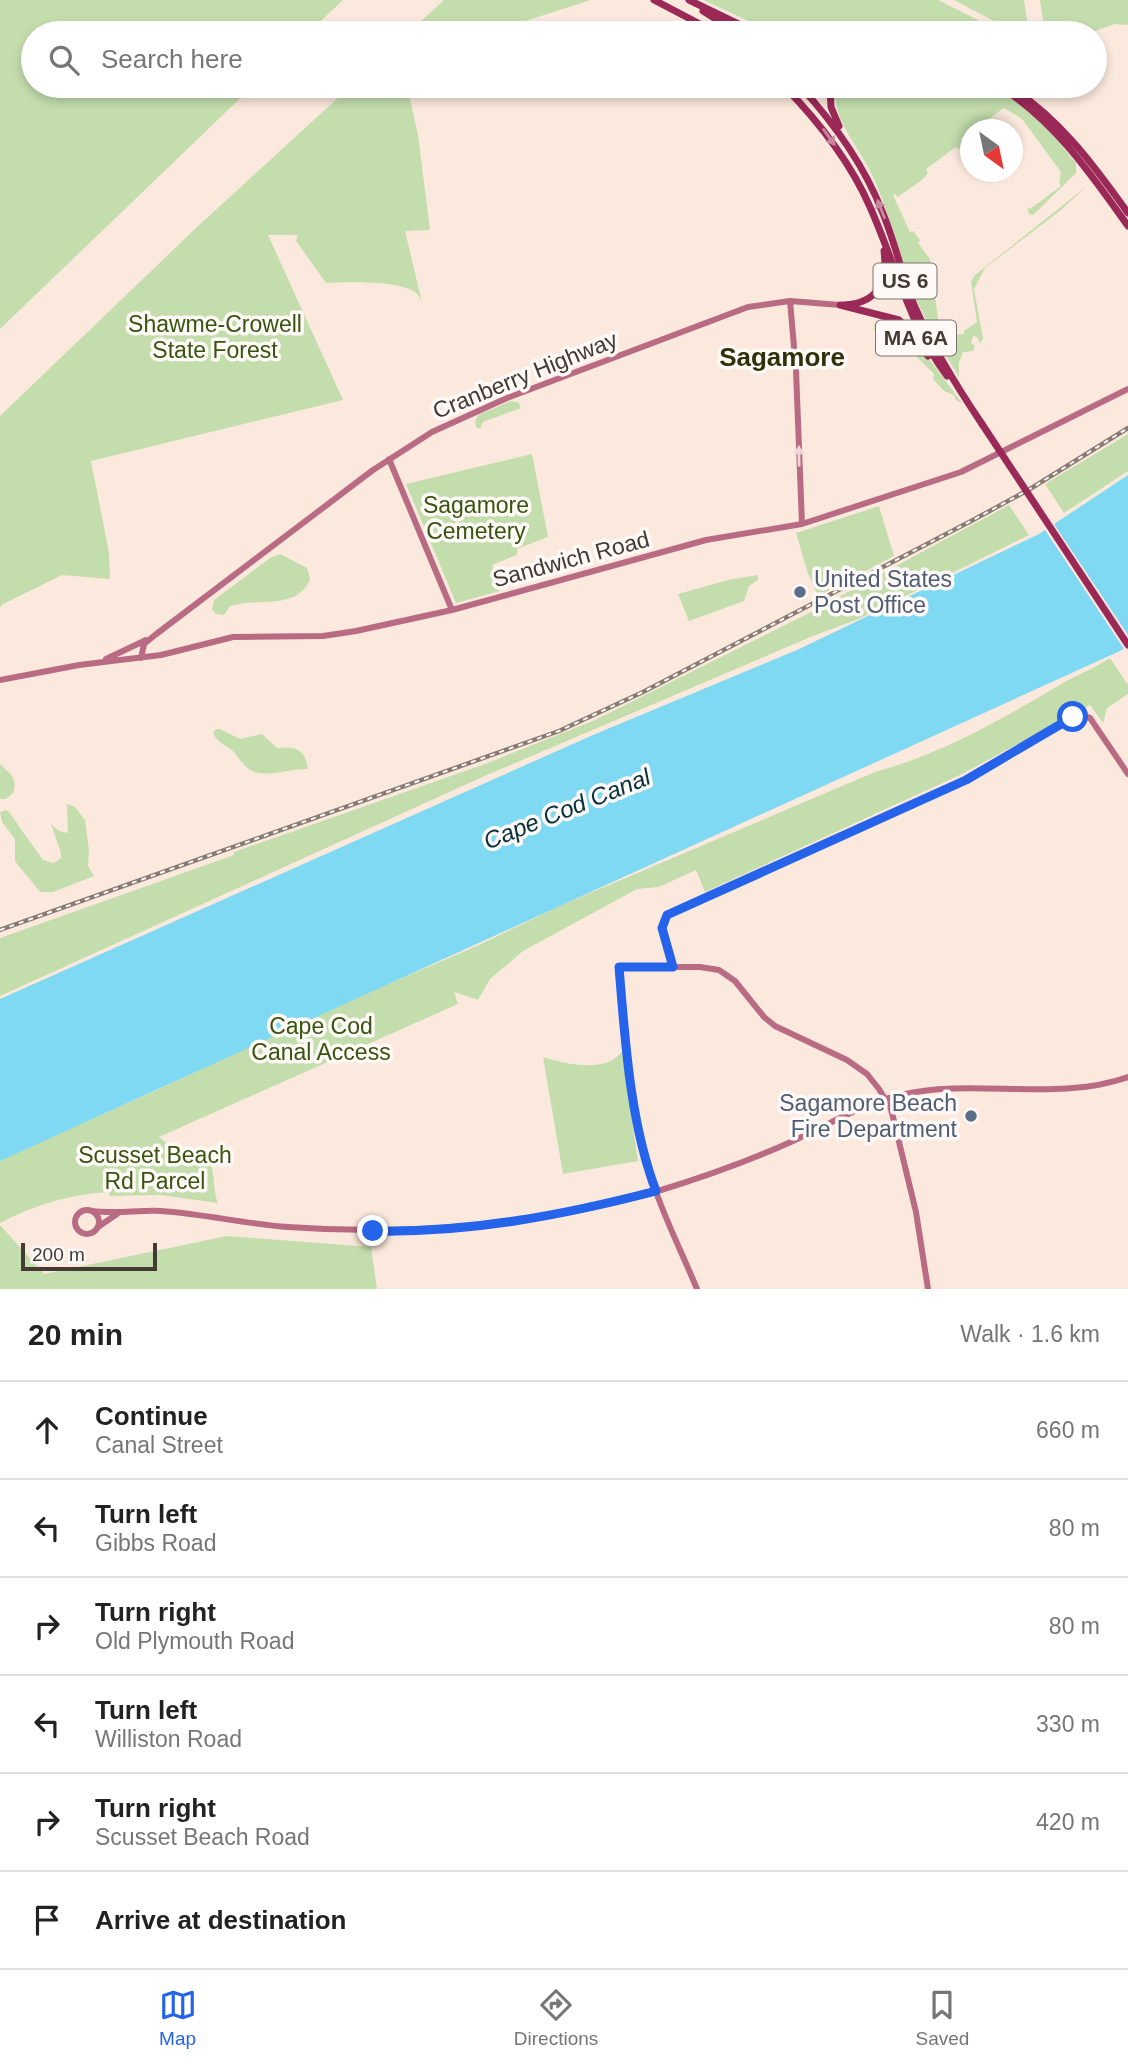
<!DOCTYPE html>
<html lang="en">
<head>
<meta charset="utf-8">
<style>
	:root { --surface:#fff; --page:#f2f2f2; --text:#222; --muted:#767676; --line:#e0e0e0; --accent:#2563eb }
	body { margin:0; font-family:Helvetica,sans-serif; background:var(--page); color:var(--text) }
	.compass { position:absolute; left:960px; top:119px; width:63px; height:63px; border-radius:50%; background:var(--surface); box-shadow:0 4px 10px #0003; rotate:147deg }
	.scale { position:absolute; left:21px; bottom:18px; width:136px; box-sizing:border-box; padding-left:7px; border:4px solid #433a34; border-top:0; font-size:19px; line-height:24px; white-space:nowrap; color:#433a34; -webkit-text-stroke:5px #fef9f6; paint-order:stroke }
	.stop { position:absolute; width:21px; height:21px; margin:-16px; border:5px solid #2563eb; border-radius:50%; background:#fff }
	.stop.end { background:#2563eb; border-color:#fff; box-shadow:0 2px 7px #0008 }
	.list { margin:0; padding:0; list-style:none }
	h2 { display:flex; justify-content:space-between; align-items:center; height:91px; margin:0; padding:0 28px; font-size:30px }
	h2 small { font-size:23px; font-weight:400; color:var(--muted) }
	.list li { display:grid; grid-template-columns:46px 1fr auto; gap:21px; align-items:center; box-sizing:border-box; height:98px; padding:0 28px; border-top:2px solid var(--line) }
	.list b { display:block; font-size:26px; white-space:nowrap }
	.list p { margin:0; font-size:23px; white-space:nowrap; color:var(--muted) }
	.list em { font-size:23px; font-style:normal; color:var(--muted) }
	.icon { flex:none; width:38px; height:38px; fill:none; stroke:currentColor; stroke-width:2; stroke-linecap:round; stroke-linejoin:round }
	.map { position:relative; flex:none; width:1128px; height:1289px; overflow:hidden }
	.search { position:absolute; background:var(--surface); box-shadow:0 4px 10px #0003; left:21px; right:21px; top:21px; height:77px; display:flex; align-items:center; gap:18px; box-sizing:border-box; padding:0 24px; border-radius:38px; color:var(--muted); font-size:26px }
	.sheet { height:679px; background:var(--surface) }
	nav { display:flex; justify-content:space-around; align-items:center; box-sizing:border-box; height:98px; border-top:2px solid var(--line); background:var(--surface); font-size:19px; color:var(--muted) }
	nav a { display:grid; justify-items:center; gap:4px }
	nav .on { color:var(--accent) }
	.map>svg:first-child { display:block }
	.green { fill:#c4ddad }
	.water { fill:#7fd9f2 }
	.pier { fill:#fce9dd }
	.lines { fill:none; stroke-linecap:round; stroke-linejoin:round }
	.secondary { stroke:#ba6b84; stroke-width:6 }
	.highway { stroke:#9a2957; stroke-width:7 }
	.rail-casing { stroke:#887b73; stroke-width:4.5 }
	.rail { stroke:#fef9f6; stroke-width:2; stroke-dasharray:5; stroke-linecap:butt }
	.highway-bridge { stroke:#9a2957; stroke-width:7 }
	.oneway { fill:#c7879f }
	.oneway2 { fill:#edd6da }
	.route { stroke:#2563eb; stroke-width:9 }
	.service-dot { fill:#5c6f8a; stroke:#fef9f6; stroke-width:2.5 }
	.labels { text-anchor:middle; stroke-width:7; stroke-linejoin:round; paint-order:stroke }
	.shield { fill:#fef9f6; stroke:#7b736e; stroke-width:2 }
	.shield-label { font-size:21px; font-weight:bold; fill:#433a34 }
	.park-label { font-size:23px; fill:#375410; stroke:#fef9f6 }
	.street-label { font-size:23px; fill:#433a34; stroke:#fef9f6 }
	.service-label { font-size:23px; fill:#4e5e75; stroke:#fef9f6; text-anchor:start }
	.water-label { font-size:24px; font-style:italic; fill:#04313b; stroke:#fef9f6 }
	.quarter-label { font-size:26px; font-weight:bold; fill:#2d3209; stroke:#fef9f6 }
</style>
</head>
<body>
<div class="map">
<svg width="1128" height="1289" viewBox="0 0 1128 1289">
	<rect width="100%" height="100%" fill="#fce9dd"/>
	<path class="green" d="M 0,0 L 343,0 L 308,33 L 33,33 L 33,86 L 253,86 L 0,329 Z
		M 444,0 L 591,0 L 488,33 L 408,33 Z
		M 703,0 L 938,0 L 1004,33 L 830,33 L 766,29 Z
		M 954,0 L 1024,0 L 1029,33 L 1016,33 Z
		M 1040,0 L 1128,0 L 1128,25 L 1115,24 L 1089,33 L 1045,33 Z
		M 351,86 L 407,86 L 418,135 L 430,230 L 405,231 L 422,302 C 419,296 417,292 411,290 C 393,281 346,282 326,283 L 296,241 L 298,235 L 268,235 L 343,400 L 91,461 L 109,553 L 110,579 L 62,575 L 3,604 L 0,608 L 0,416 L 196,228 Z
		M 835,86 L 993,86 L 1027,109 L 1053,135 L 1076,163 L 1076,173 L 1033,215 L 1029,214 L 1027,207 L 1030,209 L 1061,186 L 1059,182 L 1061,172 L 1022,119 L 1004,108 L 974,129 L 970,130 L 961,139 L 963,142 L 959,149 L 956,147 L 926,169 L 928,173 C 920,184 909,188 898,197 L 895,194 L 893,195 L 910,232 L 913,231 L 920,240 L 918,243 L 930,259 L 940,333 L 943,333 L 944,336 L 964,334 L 964,331 L 977,322 L 971,282 L 974,276 L 1087,186 L 1061,210 L 985,268 L 974,289 L 983,339 L 980,343 L 977,337 L 973,336 L 971,343 L 975,346 L 973,351 L 963,352 L 959,362 L 959,377 C 942,349 925,322 913,291 C 899,254 890,215 874,179 C 860,147 832,122 835,86 Z
		M 884,318 L 901,324 L 912,336 L 962,403 L 956,400 L 954,395 L 944,391 L 933,379 L 934,374 L 913,353 L 880,331 L 874,330 L 874,325 Z
		M 511,401 L 518,402 L 521,408 L 483,422 L 480,429 L 476,427 L 475,422 L 478,415 Z
		M 1128,434 L 1128,471 L 1064,513 L 1045,484 Z
		M 532,454 L 548,537 L 517,549 L 517,555 L 492,565 L 500,591 L 456,603 L 406,484 Z
		M 1009,505 L 1029,535 L 861,618 L 813,636 L 480,778 L 0,996 L 0,938 L 234,855 L 234,852 L 485,764 L 595,720 L 809,613 Z
		M 879,506 L 894,556 L 818,596 L 808,574 L 796,533 Z
		M 280,554 L 307,568 L 310,579 C 298,610 261,598 235,605 L 230,606 L 224,615 L 216,614 L 212,609 L 214,600 L 270,558 Z
		M 758,575 L 758,580 L 749,586 L 744,601 L 689,621 L 678,594 L 728,580 Z
		M 1110,658 L 1128,685 L 1128,694 L 1107,708 L 1103,723 L 1090,705 L 962,774 L 705,892 L 696,870 L 659,887 L 637,889 L 523,951 L 490,979 L 478,1000 L 454,992 L 458,1004 L 159,1137 C 175,1152 191,1149 212,1149 L 206,1155 C 216,1168 212,1188 218,1203 L 160,1195 L 110,1196 L 109,1192 C 70,1194 35,1205 0,1223 L 0,1160 L 157,1090 L 321,1013 L 479,945 L 562,905 L 875,772 C 942,754 1004,718 1063,683 C 1079,674 1095,668 1110,658 Z
		M 216,729 L 220,729 L 240,739 L 262,734 L 277,748 C 296,746 305,749 308,769 C 291,768 267,778 252,771 C 244,767 239,758 233,751 C 225,744 217,743 213,733 Z
		M 0,764 C 10,774 18,777 13,793 L 6,799 L 0,799 Z
		M 67,804 L 75,807 L 85,820 L 89,850 L 88,866 L 94,876 L 53,892 L 40,892 L 15,861 L 15,839 L 2,822 L 0,812 L 6,810 L 9,812 L 43,860 L 54,863 L 61,858 L 61,853 L 51,824 L 59,831 L 68,833 Z
		M 622,1051 L 638,1161 L 563,1174 L 543,1057 C 565,1064 607,1074 622,1051 Z
		M 0,1225 L 44,1274 L 227,1236 L 371,1247 L 377,1289 L 0,1289 Z"/>
	<path class="water" d="M 1128,475 L 1128,646 L 1120,651 L 0,1161 L 0,999 L 593,735 L 797,650 L 1039,534 Z"/>
	<path class="pier" d="M 1052,521 L 1128,635 L 1128,650 L 1126,652 L 1043,527 Z"/>
	<g class="lines">
		<path class="secondary" d="M 790,301 L 796,370 L 802,524
			M 389,459 L 452,610
			M 141,658 L 144,644 L 155,635 L 373,470 L 432,432 L 507,398 L 748,307 L 790,301 L 840,305
			M 106,659 L 146,640
			M 0,680 L 79,665 L 161,655 L 233,637 L 323,636 L 356,631 L 452,610 L 706,540 L 802,524 L 961,472 L 1128,389
			M 673,967 L 662,928 L 667,915 L 956,785 L 1076,715 L 1083,715 L 1090,718 L 1128,774
			M75 1222a12 12 0 1 1 24 0a12 12 0 1 1-24 0Z
			M 92,1211 C 115,1214 138,1210 161,1211 C 204,1214 246,1224 288,1227 C 413,1236 538,1225 658,1191 C 704,1177 749,1161 793,1141 C 828,1125 862,1104 900,1095 C 975,1077 1054,1103 1128,1077
			M 98,1227 L 117,1214
			M 697,1289 C 680,1248 659,1207 647,1164 C 630,1103 624,1030 619,967 L 700,967 L 719,970 L 735,981 L 764,1017 L 775,1026 L 847,1060 L 867,1074 L 879,1089 L 891,1109 L 916,1212 L 928,1289"/>
		<path class="highway" d="M 654,0 L 717,33
			M 689,0 L 757,33
			M 703,11 L 738,33
			M 784,86 C 819,122 850,161 870,207 C 896,265 909,325 947,376
			M 800,86 C 834,123 863,163 882,211 C 895,242 902,276 915,307 C 933,348 957,387 982,424
			M 830,86 L 831,107 L 839,126
			M 999,86 C 1054,120 1091,174 1128,226
			M 1009,86 C 1060,119 1093,164 1128,213
			M 840,305 L 899,320 L 911,331 L 928,356
			M 844,305 C 878,303 888,282 884,251"/>
		<defs>
			<path id="rail" d="M 0,930 L 559,731 L 643,692 L 973,520 L 1030,489 L 1128,428"/>
		</defs>
		<use href="#rail" class="rail-casing"/>
		<use href="#rail" class="rail"/>
		<path class="highway-bridge" d="M 982,424 L 1128,645"/>
	</g>
	<defs><path id="oneway-solid" d="M-6-.8H1V-3.2L6.5 0L1 3.2V.8H-6Z" transform="scale(1.75)"/></defs>
	<g class="oneway">
		<use href="#oneway-solid" transform="translate(829 137) rotate(54)"/>
		<use href="#oneway-solid" transform="translate(881 209) rotate(-112)"/>
	</g>
	<use class="oneway2" href="#oneway-solid" transform="translate(799 456) rotate(-91)"/>
	<g class="lines">
		<path class="route" d="M 373,1231 C 469,1233 564,1215 656,1191 C 630,1123 625,1039 619,967 L 673,967 L 662,928 L 667,915 L 966,780 L 1073,717"/>
	</g>
	<g class="service-dot">
		<circle cx="800" cy="592" r="7"/>
		<circle cx="971" cy="1116" r="7"/>
	</g>
	<g class="labels">
		<g class="shield">
			<rect x="873.5" y="263.5" width="63" height="35" rx="5"/>
			<rect x="876" y="320.5" width="80" height="35" rx="5"/>
		</g>
		<g class="shield-label">
			<text x="905" y="288">US 6</text>
			<text x="916" y="345">MA 6A</text>
		</g>
		<g class="park-label">
			<text x="215" y="332">Shawme-Crowell<tspan x="215" dy="26">State Forest</tspan></text>
			<text x="476" y="513">Sagamore<tspan x="476" dy="26">Cemetery</tspan></text>
			<text x="321" y="1034">Cape Cod<tspan x="321" dy="26">Canal Access</tspan></text>
			<text x="155" y="1163">Scusset Beach<tspan x="155" dy="26">Rd Parcel</tspan></text>
		</g>
		<g class="street-label">
			<text transform="translate(525 375) rotate(-22)" y="8">Cranberry Highway</text>
			<text transform="translate(571 559) rotate(-15)" y="8">Sandwich Road</text>
		</g>
		<g class="service-label">
			<text x="814" y="587">United States<tspan x="814" dy="26">Post Office</tspan></text>
			<text x="957" y="1111" text-anchor="end">Sagamore Beach<tspan x="957" dy="26">Fire Department</tspan></text>
		</g>
		<g class="water-label">
			<text transform="translate(567 809) rotate(-22)" y="8">Cape Cod Canal</text>
		</g>
		<g class="quarter-label">
			<text x="782" y="366">Sagamore</text>
		</g>
	</g>
</svg>
<svg class="compass" viewBox="-18 -18 36 36"><path d="M0-13l5 13h-10z" fill="#e53935"/><path d="M0 13l5-13h-10z" fill="#767676"/></svg>
<div class="scale">200 m</div>
<div class="stop" style="left:1073px;top:717px"></div>
<div class="stop end" style="left:373px;top:1231px"></div>
<div class="search"><svg class="icon" aria-label="search" viewBox="0 0 24 24"><circle cx="10" cy="10" r="6"/><path d="M15 15l6 6"/></svg>Search here</div>
</div>
<section class="sheet">
<h2>20 min<small>Walk · 1.6 km</small></h2>
<ul class="list">
<li><svg class="icon" aria-label="ahead" viewBox="0 0 24 24"><path d="M12 20V5M6 11l6-6 6 6"/></svg><div><b>Continue</b><p>Canal Street</p></div><em>660 m</em></li>
<li><svg class="icon" aria-label="left" viewBox="0 0 24 24"><path d="M17 20v-9H6M10 6l-5 5 5 5"/></svg><div><b>Turn left</b><p>Gibbs Road</p></div><em>80 m</em></li>
<li><svg class="icon" aria-label="right" viewBox="0 0 24 24"><path d="M7 20v-9h11M14 6l5 5-5 5"/></svg><div><b>Turn right</b><p>Old Plymouth Road</p></div><em>80 m</em></li>
<li><svg class="icon" aria-label="left" viewBox="0 0 24 24"><path d="M17 20v-9H6M10 6l-5 5 5 5"/></svg><div><b>Turn left</b><p>Williston Road</p></div><em>330 m</em></li>
<li><svg class="icon" aria-label="right" viewBox="0 0 24 24"><path d="M7 20v-9h11M14 6l5 5-5 5"/></svg><div><b>Turn right</b><p>Scusset Beach Road</p></div><em>420 m</em></li>
<li><svg class="icon" aria-label="arrive" viewBox="0 0 24 24"><path d="M6 21V4h12l-3 4 3 4H6"/></svg><div><b>Arrive at destination</b></div></li>
</ul>
</section>
<nav>
<a class="on"><svg class="icon" aria-label="map" viewBox="0 0 24 24"><path d="M3 6l6-2 6 2 6-2v14l-6 2-6-2-6 2zM9 4v14M15 6v14"/></svg>Map</a>
<a><svg class="icon" aria-label="directions" viewBox="0 0 24 24"><path d="M12 3l9 9-9 9-9-9zM9 14v-3h6M13 9l2 2-2 2"/></svg>Directions</a>
<a><svg class="icon" aria-label="saved" viewBox="0 0 24 24"><path d="M7 4h10v16l-5-4-5 4z"/></svg>Saved</a>
</nav>
</body>
</html>
